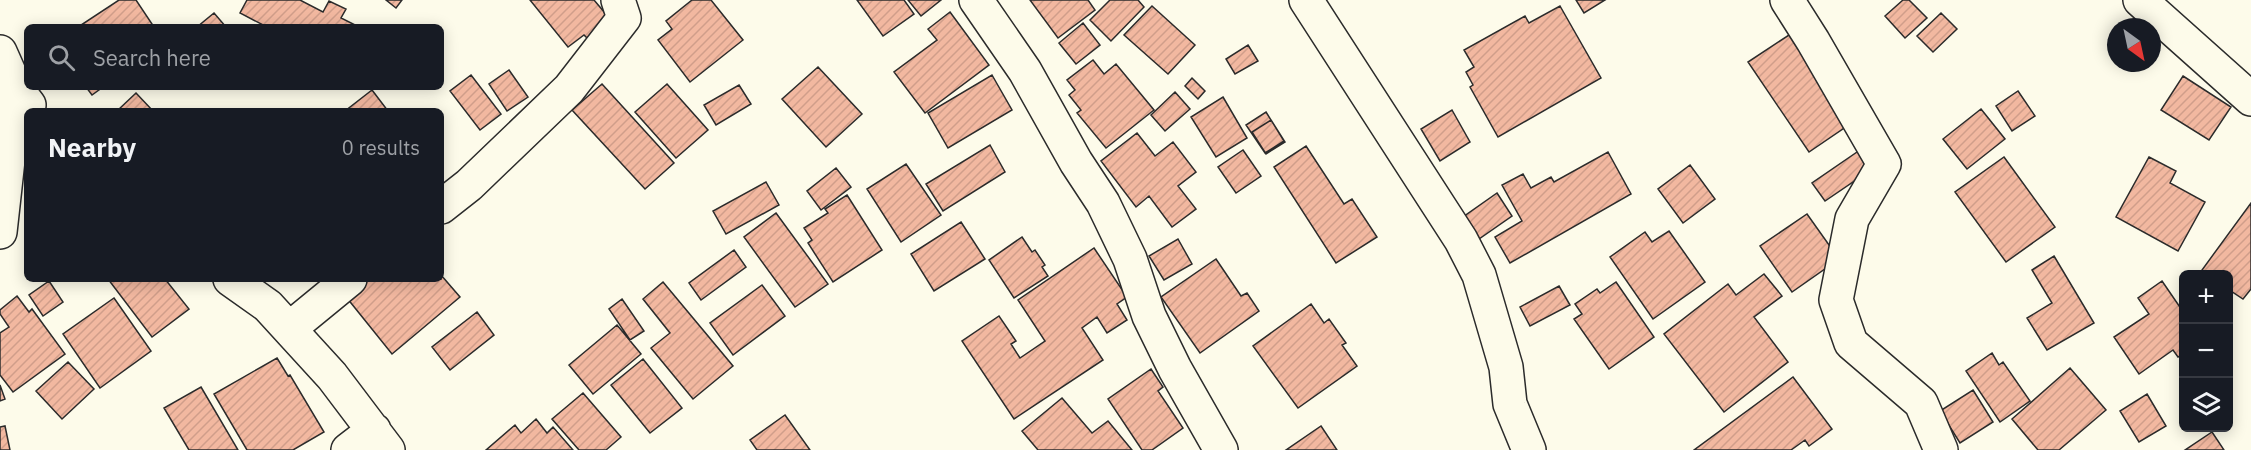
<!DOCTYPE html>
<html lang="en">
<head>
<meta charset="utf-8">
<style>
	:root { --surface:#171b24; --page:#242831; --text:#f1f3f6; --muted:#9ea1a6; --line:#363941 }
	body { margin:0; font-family:"IBM Plex Sans",sans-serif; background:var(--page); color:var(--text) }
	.controls { position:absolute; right:18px; bottom:18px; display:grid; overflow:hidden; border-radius:9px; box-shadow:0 3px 15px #0003 }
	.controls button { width:54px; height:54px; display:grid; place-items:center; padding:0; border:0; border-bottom:2px solid var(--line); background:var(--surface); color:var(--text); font:30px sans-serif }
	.compass { position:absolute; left:2107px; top:18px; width:54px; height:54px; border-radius:50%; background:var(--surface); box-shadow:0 3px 15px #0003; rotate:147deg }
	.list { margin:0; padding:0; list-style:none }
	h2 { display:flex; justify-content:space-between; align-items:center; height:78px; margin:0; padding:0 24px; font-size:26px }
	h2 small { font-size:20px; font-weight:400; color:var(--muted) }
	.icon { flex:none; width:33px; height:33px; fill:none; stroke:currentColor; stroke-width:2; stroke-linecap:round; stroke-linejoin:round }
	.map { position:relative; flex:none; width:2251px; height:450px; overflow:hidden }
	.search { position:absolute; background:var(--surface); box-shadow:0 3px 15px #0003; left:24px; top:24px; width:420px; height:66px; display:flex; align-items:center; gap:15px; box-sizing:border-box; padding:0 21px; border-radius:9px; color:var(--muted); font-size:22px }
	.panel { position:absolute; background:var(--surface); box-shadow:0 3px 15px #0003; left:24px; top:108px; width:420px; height:174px; border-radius:9px }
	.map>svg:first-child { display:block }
	.building { fill:url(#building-hatch); stroke:#2b2b2b; stroke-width:1.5 }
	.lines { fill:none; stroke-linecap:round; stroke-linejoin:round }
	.street-casing { stroke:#2b2b2b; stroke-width:36 }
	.street { stroke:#fdfbea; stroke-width:33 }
</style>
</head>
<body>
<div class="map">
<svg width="2251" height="450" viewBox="0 0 2251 450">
	<defs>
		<pattern id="building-hatch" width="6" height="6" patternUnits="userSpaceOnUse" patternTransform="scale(1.5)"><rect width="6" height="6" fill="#f2b8a0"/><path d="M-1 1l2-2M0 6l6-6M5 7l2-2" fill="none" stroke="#d09e8a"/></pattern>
	</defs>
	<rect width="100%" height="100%" fill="#fdfbea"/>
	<path class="building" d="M 119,0 L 136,0 L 154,27 L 78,27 Z
		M 247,0 L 300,0 L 323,12 L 329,1 L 346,9 L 341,18 L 359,27 L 267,27 L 240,13 Z
		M 386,0 L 402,0 L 396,8 Z
		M 530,0 L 594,0 L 610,19 L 587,38 L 584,35 L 568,47 Z
		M 692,0 L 711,0 L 743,40 L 690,82 L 658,40 L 672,29 L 666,21 Z
		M 857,0 L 904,0 L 914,14 L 883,36 Z
		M 908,0 L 941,0 L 921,16 Z
		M 1030,0 L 1088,0 L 1095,10 L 1058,38 Z
		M 1110,0 L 1138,0 L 1144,7 L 1111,41 L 1090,20 Z
		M 1576,0 L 1605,0 L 1584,13 Z
		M 1903,0 L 1909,0 L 1927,18 L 1905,38 L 1885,16 Z
		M 1152,6 L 1195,45 L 1168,74 L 1124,35 Z
		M 1560,6 L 1601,78 L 1498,137 L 1470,87 L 1473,85 L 1466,72 L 1474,67 L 1464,50 L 1525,16 L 1529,23 Z
		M 950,12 L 989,65 L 925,113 L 894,72 L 937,40 L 928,29 Z
		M 214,13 L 226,27 L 197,27 Z
		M 1941,13 L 1957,29 L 1933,52 L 1917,36 Z
		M 1083,23 L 1100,45 L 1076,64 L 1059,43 Z
		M 1792,33 L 1853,122 L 1809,152 L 1748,62 Z
		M 1248,45 L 1258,61 L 1235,74 L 1226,59 Z
		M 1093,60 L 1104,74 L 1116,64 L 1154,110 L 1106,148 L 1077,113 L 1081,110 L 1069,95 L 1075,90 L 1067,80 Z
		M 818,67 L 862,114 L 826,147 L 782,99 Z
		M 509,70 L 528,97 L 507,111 L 489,84 Z
		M 471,75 L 501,114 L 480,130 L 450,91 Z
		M 992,75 L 1012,110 L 948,148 L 928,113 Z
		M 2183,76 L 2231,107 L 2209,140 L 2161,110 Z
		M 1192,78 L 1205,91 L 1198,99 L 1185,86 Z
		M 602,84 L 674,163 L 645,189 L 572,110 Z
		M 667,84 L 708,130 L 676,158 L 635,112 Z
		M 739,85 L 751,104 L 716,125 L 704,105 Z
		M 86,87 L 103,87 L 92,95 Z
		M 372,90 L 388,111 L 345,111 Z
		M 2018,91 L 2035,116 L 2012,131 L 1996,106 Z
		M 1175,92 L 1190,109 L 1165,131 L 1151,115 Z
		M 136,93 L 153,111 L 117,111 Z
		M 1223,97 L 1247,138 L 1216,157 L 1191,117 Z
		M 1981,109 L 2005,139 L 1967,169 L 1943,139 Z
		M 1452,110 L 1470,142 L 1440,161 L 1421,129 Z
		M 1266,112 L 1284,141 L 1265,153 L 1246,125 Z
		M 1271,120 L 1285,142 L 1266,154 L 1252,132 Z
		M 1137,133 L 1155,156 L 1173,142 L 1196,172 L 1178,186 L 1196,209 L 1172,227 L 1149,196 L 1136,207 L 1101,161 Z
		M 990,145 L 1005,172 L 943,211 L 926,184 Z
		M 1306,146 L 1344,204 L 1352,199 L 1377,237 L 1336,263 L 1274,167 Z
		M 1243,150 L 1261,176 L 1236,193 L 1218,167 Z
		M 1860,150 L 1872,169 L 1825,201 L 1812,183 Z
		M 1608,152 L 1631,194 L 1510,263 L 1495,237 L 1522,221 L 1502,185 L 1523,174 L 1531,188 L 1551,177 L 1554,182 Z
		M 2004,157 L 2055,227 L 2006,262 L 1955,192 Z
		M 2149,157 L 2176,171 L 2170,183 L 2205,202 L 2178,251 L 2116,217 Z
		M 906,164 L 941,215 L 901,242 L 867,189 Z
		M 1690,165 L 1715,199 L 1683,223 L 1658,189 Z
		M 836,168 L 851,187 L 821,210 L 807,191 Z
		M 766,182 L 779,205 L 726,234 L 713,211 Z
		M 1497,193 L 1512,216 L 1479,239 L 1463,217 Z
		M 847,195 L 882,250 L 833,282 L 808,243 L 812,240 L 804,228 L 828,213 L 825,209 Z
		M 2251,203 L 2251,289 L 2243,299 L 2228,289 L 2228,274 L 2208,274 L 2202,270 Z
		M 776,213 L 828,284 L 795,307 L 744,237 Z
		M 1807,214 L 1839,259 L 1792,292 L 1760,246 Z
		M 961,222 L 985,259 L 934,291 L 911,254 Z
		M 1669,231 L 1705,282 L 1653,319 L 1610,257 L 1645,232 L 1652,242 Z
		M 1022,237 L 1032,252 L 1035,250 L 1045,265 L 1042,267 L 1048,276 L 1014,298 L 989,260 Z
		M 1178,239 L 1192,264 L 1164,280 L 1149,256 Z
		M 1094,248 L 1127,297 L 1117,304 L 1127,320 L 1107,333 L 1097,317 L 1082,328 L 1103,360 L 1014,419 L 962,341 L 999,316 L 1016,341 L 1011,344 L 1020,358 L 1045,341 L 1018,300 Z
		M 734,250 L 746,267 L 701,300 L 689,283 Z
		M 2054,256 L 2094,323 L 2047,350 L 2027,318 L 2052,303 L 2032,270 Z
		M 1216,259 L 1241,296 L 1247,293 L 1259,311 L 1200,353 L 1161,297 Z
		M 1764,274 L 1782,296 L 1754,317 L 1788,362 L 1724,412 L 1664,334 L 1728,284 L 1736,295 Z
		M 441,275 L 460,297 L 392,354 L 347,298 L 370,279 L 441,279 Z
		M 108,279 L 165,279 L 189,309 L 152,337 Z
		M 49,281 L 63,302 L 43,316 L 29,295 Z
		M 2162,281 L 2184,313 L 2184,354 L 2178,357 L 2173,350 L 2139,374 L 2114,337 L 2149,314 L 2138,298 Z
		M 663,282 L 733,366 L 693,399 L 651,348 L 670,333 L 643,299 Z
		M 1616,282 L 1654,337 L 1609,369 L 1574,319 L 1582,314 L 1575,304 L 1597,289 L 1600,293 Z
		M 762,285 L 785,316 L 733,355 L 710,323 Z
		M 1559,286 L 1570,305 L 1530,326 L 1520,307 Z
		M 17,296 L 29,312 L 32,309 L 65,354 L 13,392 L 0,375 L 0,333 L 9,327 L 0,314 L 0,310 Z
		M 114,298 L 151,351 L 100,388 L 63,334 Z
		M 622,299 L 644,331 L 630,340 L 609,309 Z
		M 1311,304 L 1324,323 L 1329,319 L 1346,343 L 1342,345 L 1357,366 L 1298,408 L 1253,346 Z
		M 477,312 L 494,335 L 450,370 L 432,347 Z
		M 617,325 L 641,354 L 593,394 L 569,365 Z
		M 1992,353 L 1999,365 L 2003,362 L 2030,401 L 2000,422 L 1966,371 Z
		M 277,358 L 288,376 L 290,375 L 324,432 L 293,450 L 247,450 L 214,394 Z
		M 643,359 L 682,408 L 650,433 L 611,385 Z
		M 68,362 L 94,389 L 62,419 L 36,391 Z
		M 2070,368 L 2106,410 L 2059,450 L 2038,450 L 2012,419 Z
		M 1151,369 L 1163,387 L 1158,391 L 1183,428 L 1152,450 L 1142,450 L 1108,399 Z
		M 1793,377 L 1832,429 L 1809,446 L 1805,440 L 1791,450 L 1694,450 Z
		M 0,385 L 5,399 L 0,401 Z
		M 201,387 L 238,450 L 189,450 L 164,408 Z
		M 1973,390 L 1993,422 L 1960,443 L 1940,411 Z
		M 583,393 L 621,437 L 606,450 L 579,450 L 552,419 Z
		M 2147,394 L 2166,426 L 2139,442 L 2120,411 Z
		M 1062,398 L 1092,433 L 1108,421 L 1132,450 L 1038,450 L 1022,431 Z
		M 785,415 L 810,450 L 757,450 L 750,440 Z
		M 536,419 L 547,433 L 553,427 L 573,450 L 486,450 L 515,425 L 521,433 Z
		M 5,426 L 10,450 L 0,450 L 0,427 Z
		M 1321,426 L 1337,450 L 1286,450 Z
		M 2212,432 L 2224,450 L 2185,450 Z"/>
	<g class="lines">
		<defs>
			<path id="street" d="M 976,0 L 1025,71 L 1076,162 L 1103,203 L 1130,259 L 1149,316 L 1175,369 L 1221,450
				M 1306,0 L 1461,240 L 1479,275 L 1506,367 L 1510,404 L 1529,450
				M 1787,0 L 1813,41 L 1884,164 L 1852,219 L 1836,300 L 1851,343 L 1921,403 L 1941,450
				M 2140,0 L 2251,99
				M 0,52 L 16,88 L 29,105
				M 441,207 L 469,185 L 569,89 L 624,18 L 618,0
				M 0,232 L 16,88
				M 230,279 L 268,306 L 289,329 L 332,376 L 388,450
				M 289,329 L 350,279
				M 348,450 L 374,430"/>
		</defs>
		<use href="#street" class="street-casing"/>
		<use href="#street" class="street"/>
	</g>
</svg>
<div class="controls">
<button>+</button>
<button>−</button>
<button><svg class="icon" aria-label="layers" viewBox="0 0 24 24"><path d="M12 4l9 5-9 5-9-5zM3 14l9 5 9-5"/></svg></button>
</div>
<svg class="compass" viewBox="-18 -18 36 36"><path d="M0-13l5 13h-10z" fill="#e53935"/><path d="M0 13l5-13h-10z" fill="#9ea1a6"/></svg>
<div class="search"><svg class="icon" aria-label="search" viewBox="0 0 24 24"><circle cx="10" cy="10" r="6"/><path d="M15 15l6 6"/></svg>Search here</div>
<section class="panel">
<h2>Nearby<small>0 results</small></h2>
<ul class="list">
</ul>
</section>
</div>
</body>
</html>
